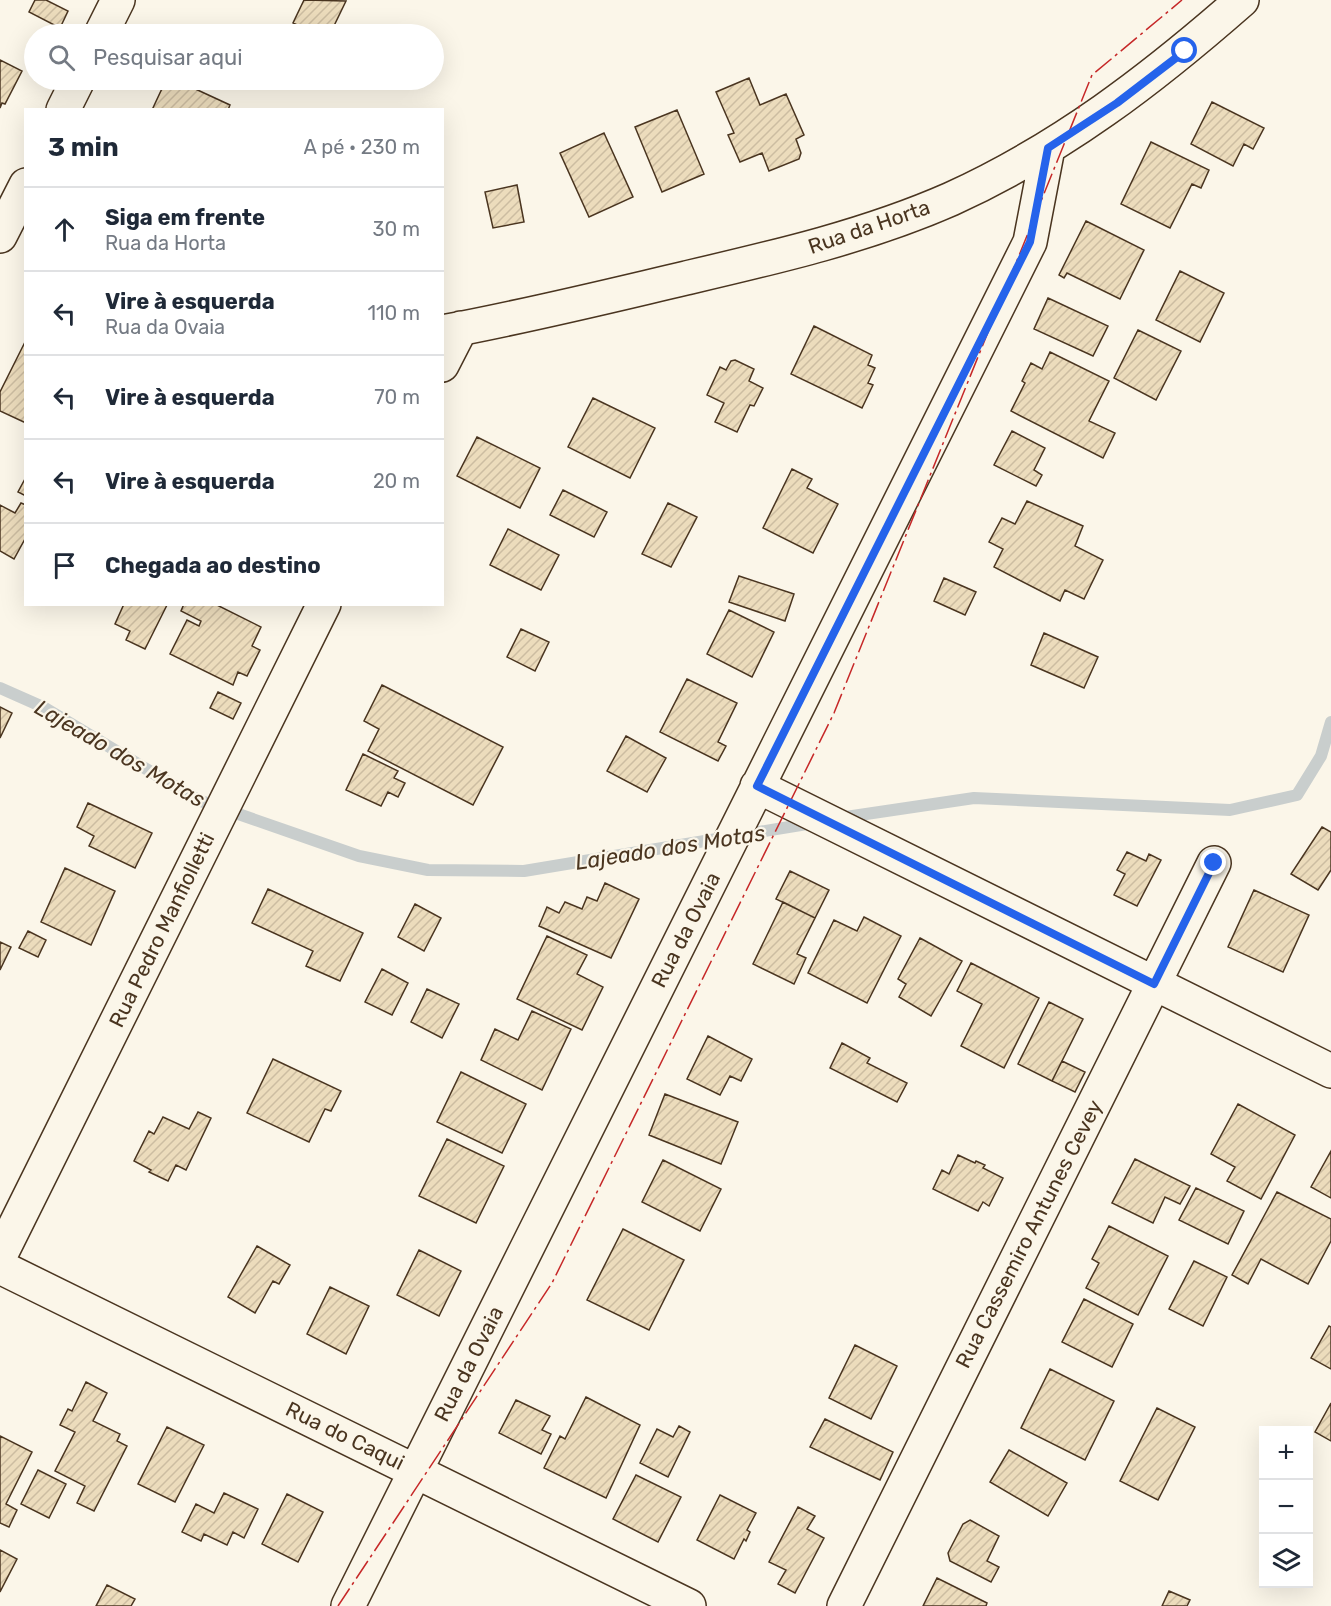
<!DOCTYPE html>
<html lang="pt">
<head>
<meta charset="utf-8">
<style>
	:root { --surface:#fff; --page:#f6f6f7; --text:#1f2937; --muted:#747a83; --line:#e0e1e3 }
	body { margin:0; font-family:Rubik,sans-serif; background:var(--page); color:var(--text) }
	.controls { position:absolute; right:18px; bottom:18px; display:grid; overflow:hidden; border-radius:0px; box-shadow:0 6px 24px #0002 }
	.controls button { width:54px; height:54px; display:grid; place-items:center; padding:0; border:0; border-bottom:2px solid var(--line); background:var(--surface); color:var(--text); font:30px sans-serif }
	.stop { position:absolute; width:18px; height:18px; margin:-14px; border:4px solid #2563eb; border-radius:50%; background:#fff }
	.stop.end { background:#2563eb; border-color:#fff; box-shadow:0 2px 6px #0008 }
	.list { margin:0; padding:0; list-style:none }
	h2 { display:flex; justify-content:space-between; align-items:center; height:78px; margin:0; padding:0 24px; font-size:26px }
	h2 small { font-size:20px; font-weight:400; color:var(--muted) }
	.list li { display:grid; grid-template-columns:39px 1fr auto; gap:18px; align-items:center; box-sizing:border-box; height:84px; padding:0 24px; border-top:2px solid var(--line) }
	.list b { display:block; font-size:22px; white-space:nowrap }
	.list p { margin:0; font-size:20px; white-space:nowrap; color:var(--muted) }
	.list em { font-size:20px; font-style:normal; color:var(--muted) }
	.icon { flex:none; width:33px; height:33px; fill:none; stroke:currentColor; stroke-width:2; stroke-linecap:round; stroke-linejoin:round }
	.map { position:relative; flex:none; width:1331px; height:1606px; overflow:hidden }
	.search { position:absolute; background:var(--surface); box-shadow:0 6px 24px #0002; left:24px; top:24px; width:420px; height:66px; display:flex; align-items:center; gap:15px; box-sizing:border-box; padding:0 21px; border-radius:33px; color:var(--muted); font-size:22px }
	.panel { position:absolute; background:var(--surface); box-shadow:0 6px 24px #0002; left:24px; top:108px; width:420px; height:498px; border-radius:0px }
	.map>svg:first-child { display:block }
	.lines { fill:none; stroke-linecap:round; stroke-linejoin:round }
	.stream { stroke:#c9cecd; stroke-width:12 }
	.building { fill:url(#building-hatch); stroke:#4a3520; stroke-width:1.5 }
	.minor-casing { stroke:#4a3520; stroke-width:36 }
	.minor { stroke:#fbf6e9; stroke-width:33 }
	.power { stroke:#c62828; stroke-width:1.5; stroke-dasharray:21 4.5 3 4.5; stroke-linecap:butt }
	.route { stroke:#2563eb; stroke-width:8 }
	.labels { text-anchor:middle; stroke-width:4.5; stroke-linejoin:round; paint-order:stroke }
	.street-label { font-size:21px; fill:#4a3520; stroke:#fbf6e9 }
	.water-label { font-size:22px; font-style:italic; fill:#4a3520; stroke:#fbf6e9 }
</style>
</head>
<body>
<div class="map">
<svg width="1331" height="1606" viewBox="0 0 1331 1606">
	<defs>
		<pattern id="building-hatch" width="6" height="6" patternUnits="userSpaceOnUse" patternTransform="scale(1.5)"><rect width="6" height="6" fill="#ecdcbc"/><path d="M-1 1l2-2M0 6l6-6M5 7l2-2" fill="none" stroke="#ccbda1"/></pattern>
	</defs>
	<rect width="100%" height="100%" fill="#fbf6e9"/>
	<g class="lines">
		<path class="stream" d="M 0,688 L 43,707 L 198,800 L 359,856 L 428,870 L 524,871 L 813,823
			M 839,818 L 974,798 L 1230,810 L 1297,795 L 1321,756 L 1331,722"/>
	</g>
	<path class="building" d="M 35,0 L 46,0 L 68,11 L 60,28 L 29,12 Z
		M 304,0 L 346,1 L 330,34 L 316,34 L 293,23 Z
		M 0,60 L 22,71 L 5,104 L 2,103 L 0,108 Z
		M 749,78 L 760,105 L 786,94 L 804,135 L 796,139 L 801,153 L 799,159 L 769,171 L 762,153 L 740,162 L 728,135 L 734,133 L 716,92 Z
		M 166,80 L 176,80 L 230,105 L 228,110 L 152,110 Z
		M 1212,102 L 1264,128 L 1253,149 L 1244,144 L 1233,166 L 1191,144 Z
		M 677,110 L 704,174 L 662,192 L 635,127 Z
		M 604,133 L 633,197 L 589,217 L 560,153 Z
		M 1151,142 L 1209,170 L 1201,188 L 1192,184 L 1170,228 L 1121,204 Z
		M 517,185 L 524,222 L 493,228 L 485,192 Z
		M 1086,221 L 1144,250 L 1120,299 L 1067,273 L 1064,278 L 1059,275 Z
		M 1180,271 L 1224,293 L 1200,342 L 1156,320 Z
		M 1048,298 L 1108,326 L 1093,356 L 1034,329 Z
		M 814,326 L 872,355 L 868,365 L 875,368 L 868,383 L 873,385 L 862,408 L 791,374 Z
		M 1138,330 L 1181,351 L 1156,400 L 1114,378 Z
		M 26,340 L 26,423 L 0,411 L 0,392 Z
		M 1050,352 L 1109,381 L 1089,421 L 1115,433 L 1103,458 L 1011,411 L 1025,383 L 1022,381 L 1031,363 L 1042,369 Z
		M 735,360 L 754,369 L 749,381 L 763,388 L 754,406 L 750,405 L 737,432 L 715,422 L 724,403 L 707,395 L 720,367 L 726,370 L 731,361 Z
		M 593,398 L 655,428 L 630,478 L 568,447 Z
		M 1012,431 L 1045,448 L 1034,470 L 1042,475 L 1036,486 L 994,465 Z
		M 477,437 L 540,468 L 520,508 L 457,476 Z
		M 792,469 L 812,479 L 807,488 L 838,504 L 813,553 L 763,528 Z
		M 26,477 L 26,496 L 18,492 Z
		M 563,490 L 607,512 L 594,537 L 550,515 Z
		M 1027,501 L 1083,526 L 1075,546 L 1103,560 L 1084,599 L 1065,590 L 1060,601 L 994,567 L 1003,549 L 989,542 L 1002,518 L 1015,524 Z
		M 21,503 L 26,505 L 26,537 L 14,559 L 0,551 L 0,505 L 15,513 Z
		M 668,503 L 697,517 L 671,567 L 642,554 Z
		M 508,529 L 559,555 L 541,590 L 490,565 Z
		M 739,576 L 794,594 L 785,621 L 729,602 Z
		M 944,578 L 976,592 L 965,615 L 934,601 Z
		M 124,604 L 167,605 L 145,649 L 126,640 L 130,631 L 115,624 Z
		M 184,604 L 215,604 L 261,627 L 252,646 L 260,650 L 247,676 L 238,672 L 233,685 L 170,654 L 187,620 L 199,626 L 201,621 L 181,611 Z
		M 729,610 L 774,632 L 752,677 L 707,654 Z
		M 521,629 L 549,642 L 535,671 L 507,657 Z
		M 1044,633 L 1098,657 L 1084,688 L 1031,665 Z
		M 687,679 L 737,703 L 718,742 L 726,746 L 718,761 L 660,732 Z
		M 382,685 L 503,747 L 473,805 L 368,751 L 379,729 L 364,721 Z
		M 218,692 L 241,703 L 233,719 L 210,708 Z
		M 0,707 L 12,713 L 0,738 Z
		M 626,736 L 666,758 L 647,792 L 607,771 Z
		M 363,754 L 398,771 L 394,778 L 405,783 L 398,797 L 388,792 L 381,806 L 346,790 Z
		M 88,803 L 152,833 L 135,868 L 89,846 L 94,836 L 77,827 Z
		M 1322,827 L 1331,832 L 1331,870 L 1318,890 L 1291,874 Z
		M 1127,852 L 1146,861 L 1149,854 L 1161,860 L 1137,906 L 1114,895 L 1125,874 L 1117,870 Z
		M 65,868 L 115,891 L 91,945 L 41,922 Z
		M 790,871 L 829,890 L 815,918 L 776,899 Z
		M 605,883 L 639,899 L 611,958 L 539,926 L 547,907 L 559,913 L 565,902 L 582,909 L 587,897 L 597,901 Z
		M 268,889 L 363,933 L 340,981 L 306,966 L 313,951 L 252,923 Z
		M 1254,890 L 1309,915 L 1283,972 L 1228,947 Z
		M 783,902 L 815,918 L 797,954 L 806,958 L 794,984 L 753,964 Z
		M 415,904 L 441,918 L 424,951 L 398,937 Z
		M 864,917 L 901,936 L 867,1003 L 808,973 L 834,920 L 857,931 Z
		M 28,931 L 46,940 L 38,957 L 19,948 Z
		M 547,936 L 587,955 L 577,974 L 603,987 L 582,1030 L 517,999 Z
		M 920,938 L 962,961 L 931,1016 L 899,997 L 906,984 L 898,979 Z
		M 0,942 L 11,947 L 0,970 Z
		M 971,963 L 1039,998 L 1004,1068 L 961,1046 L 982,1004 L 957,991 Z
		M 382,969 L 408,983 L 392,1015 L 365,1002 Z
		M 427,989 L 459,1004 L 442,1038 L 411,1022 Z
		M 1049,1002 L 1083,1019 L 1052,1081 L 1018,1064 Z
		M 532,1011 L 571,1029 L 542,1090 L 481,1060 L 495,1029 L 518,1040 Z
		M 708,1036 L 752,1059 L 741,1081 L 730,1076 L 720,1095 L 687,1079 Z
		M 842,1043 L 870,1058 L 867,1063 L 907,1083 L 897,1102 L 830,1068 Z
		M 273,1059 L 341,1091 L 331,1111 L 325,1109 L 309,1142 L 247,1113 Z
		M 1062,1061 L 1085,1072 L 1075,1092 L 1052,1081 Z
		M 461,1072 L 526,1104 L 502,1153 L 437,1122 Z
		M 665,1094 L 738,1122 L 721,1164 L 649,1135 Z
		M 1238,1104 L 1295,1135 L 1261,1199 L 1227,1181 L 1235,1167 L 1211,1154 Z
		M 198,1112 L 211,1118 L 186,1170 L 176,1165 L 168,1181 L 149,1172 L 151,1170 L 134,1161 L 149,1131 L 154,1134 L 163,1117 L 189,1129 Z
		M 447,1139 L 504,1166 L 476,1223 L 419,1196 Z
		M 1331,1151 L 1331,1198 L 1311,1187 Z
		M 958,1155 L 975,1163 L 976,1161 L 985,1165 L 983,1168 L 1003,1178 L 989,1206 L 983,1202 L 978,1211 L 933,1189 L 942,1170 L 949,1174 Z
		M 1135,1159 L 1190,1186 L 1180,1204 L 1165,1197 L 1153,1223 L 1112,1203 Z
		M 663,1160 L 721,1189 L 700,1231 L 642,1202 Z
		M 1196,1188 L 1244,1211 L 1228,1244 L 1179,1220 Z
		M 1277,1192 L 1331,1219 L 1331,1241 L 1308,1284 L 1261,1259 L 1248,1284 L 1232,1275 Z
		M 1109,1226 L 1168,1256 L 1138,1315 L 1086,1288 L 1099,1263 L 1092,1259 Z
		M 623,1229 L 684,1260 L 649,1330 L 587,1300 Z
		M 257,1246 L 290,1265 L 279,1284 L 273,1281 L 255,1313 L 228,1297 Z
		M 419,1250 L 461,1271 L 439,1316 L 397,1295 Z
		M 1194,1261 L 1227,1277 L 1203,1326 L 1169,1309 Z
		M 330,1287 L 369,1306 L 346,1354 L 307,1334 Z
		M 1084,1299 L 1133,1324 L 1112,1367 L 1062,1342 Z
		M 1329,1326 L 1331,1327 L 1331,1369 L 1311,1358 Z
		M 855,1345 L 897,1366 L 871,1419 L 829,1398 Z
		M 1050,1369 L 1114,1401 L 1085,1460 L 1021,1428 Z
		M 86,1382 L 107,1393 L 93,1421 L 120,1434 L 117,1441 L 127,1446 L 94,1511 L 77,1503 L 85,1486 L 55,1471 L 75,1432 L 60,1425 L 68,1409 L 72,1411 Z
		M 586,1397 L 640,1425 L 606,1498 L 544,1468 L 560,1436 L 565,1439 Z
		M 516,1400 L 550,1416 L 542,1430 L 551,1434 L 541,1454 L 499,1433 Z
		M 1331,1403 L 1331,1441 L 1315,1432 Z
		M 1157,1408 L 1195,1427 L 1158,1500 L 1120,1481 Z
		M 825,1419 L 893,1452 L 880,1480 L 810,1447 Z
		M 679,1426 L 690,1432 L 668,1477 L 640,1463 L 657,1429 L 673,1437 Z
		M 167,1427 L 204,1445 L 175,1502 L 138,1484 Z
		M 0,1436 L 32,1452 L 6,1504 L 17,1510 L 9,1527 L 0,1523 Z
		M 1009,1450 L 1067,1483 L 1048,1516 L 990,1482 Z
		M 38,1470 L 66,1484 L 49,1518 L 21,1504 Z
		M 636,1475 L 681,1497 L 658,1542 L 613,1519 Z
		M 224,1493 L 258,1509 L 244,1538 L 233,1532 L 227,1545 L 204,1534 L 201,1541 L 182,1532 L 196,1504 L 214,1513 Z
		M 287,1494 L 323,1512 L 298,1562 L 262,1544 Z
		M 720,1495 L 756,1513 L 747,1530 L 750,1532 L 746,1541 L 744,1539 L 734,1559 L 697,1540 Z
		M 798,1507 L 815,1516 L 807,1529 L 824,1538 L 795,1593 L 778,1584 L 786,1570 L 769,1562 Z
		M 970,1520 L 999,1536 L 987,1561 L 999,1567 L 991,1582 L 950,1561 L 948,1553 L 963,1524 Z
		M 0,1550 L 17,1559 L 0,1592 Z
		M 937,1578 L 987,1603 L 986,1606 L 923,1606 Z
		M 107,1585 L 135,1599 L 131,1606 L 96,1606 Z
		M 1169,1591 L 1190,1600 L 1187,1606 L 1162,1606 Z"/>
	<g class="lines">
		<defs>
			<path id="minor" d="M 101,34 L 118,0
				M 63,110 L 78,80
				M 0,236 L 26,185
				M 442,332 C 524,317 605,297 686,278 C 776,257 867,236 951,199 C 1061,149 1152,79 1242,0
				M 442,365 L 461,328
				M 757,786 L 1331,1071
				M 0,1256 L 324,604
				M 0,1267 L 689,1606
				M 348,1606 L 1030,242 L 1048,148
				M 844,1606 L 1214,863"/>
		</defs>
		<use href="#minor" class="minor-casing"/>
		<use href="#minor" class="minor"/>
		<path class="power" d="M 338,1606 L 552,1283 L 834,713 L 1092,75 L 1182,0"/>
	</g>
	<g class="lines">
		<path class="route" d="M 1185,51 L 1117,103 L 1048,148 L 1030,242 L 757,786 L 1154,984 L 1214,863"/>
	</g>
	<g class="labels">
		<g class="street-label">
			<text transform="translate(869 227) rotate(-19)" y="7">Rua da Horta</text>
			<text transform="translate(162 930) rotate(-64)" y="7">Rua Pedro Manfiolletti</text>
			<text transform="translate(686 930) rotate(-63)" y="7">Rua da Ovaia</text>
			<text transform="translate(1029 1234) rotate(-63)" y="7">Rua Cassemiro Antunes Cevey</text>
			<text transform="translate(469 1364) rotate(-63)" y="7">Rua da Ovaia</text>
			<text transform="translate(345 1436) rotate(26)" y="7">Rua do Caqui</text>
		</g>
		<g class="water-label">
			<text transform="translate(120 753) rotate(30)" y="8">Lajeado dos Motas</text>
			<text transform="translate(670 847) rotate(-9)" y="8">Lajeado dos Motas</text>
		</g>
	</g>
</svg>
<div class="controls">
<button>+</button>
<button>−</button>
<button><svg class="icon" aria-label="layers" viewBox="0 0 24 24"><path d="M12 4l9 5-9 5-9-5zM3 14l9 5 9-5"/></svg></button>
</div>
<div class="stop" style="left:1185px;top:51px"></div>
<div class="stop end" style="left:1214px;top:863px"></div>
<div class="search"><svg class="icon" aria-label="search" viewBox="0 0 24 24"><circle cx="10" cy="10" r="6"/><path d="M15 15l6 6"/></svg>Pesquisar aqui</div>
<section class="panel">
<h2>3 min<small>A pé · 230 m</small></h2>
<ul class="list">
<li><svg class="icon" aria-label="ahead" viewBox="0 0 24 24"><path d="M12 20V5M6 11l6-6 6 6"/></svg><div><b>Siga em frente</b><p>Rua da Horta</p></div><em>30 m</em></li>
<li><svg class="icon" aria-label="left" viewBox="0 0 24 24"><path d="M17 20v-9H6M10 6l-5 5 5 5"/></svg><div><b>Vire à esquerda</b><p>Rua da Ovaia</p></div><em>110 m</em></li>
<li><svg class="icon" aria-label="left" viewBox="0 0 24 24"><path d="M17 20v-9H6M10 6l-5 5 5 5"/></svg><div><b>Vire à esquerda</b></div><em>70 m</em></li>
<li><svg class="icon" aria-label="left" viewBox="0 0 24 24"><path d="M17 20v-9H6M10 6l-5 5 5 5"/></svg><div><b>Vire à esquerda</b></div><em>20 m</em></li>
<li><svg class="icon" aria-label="arrive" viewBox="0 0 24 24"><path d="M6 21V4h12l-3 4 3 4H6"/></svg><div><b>Chegada ao destino</b></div></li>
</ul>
</section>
</div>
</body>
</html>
